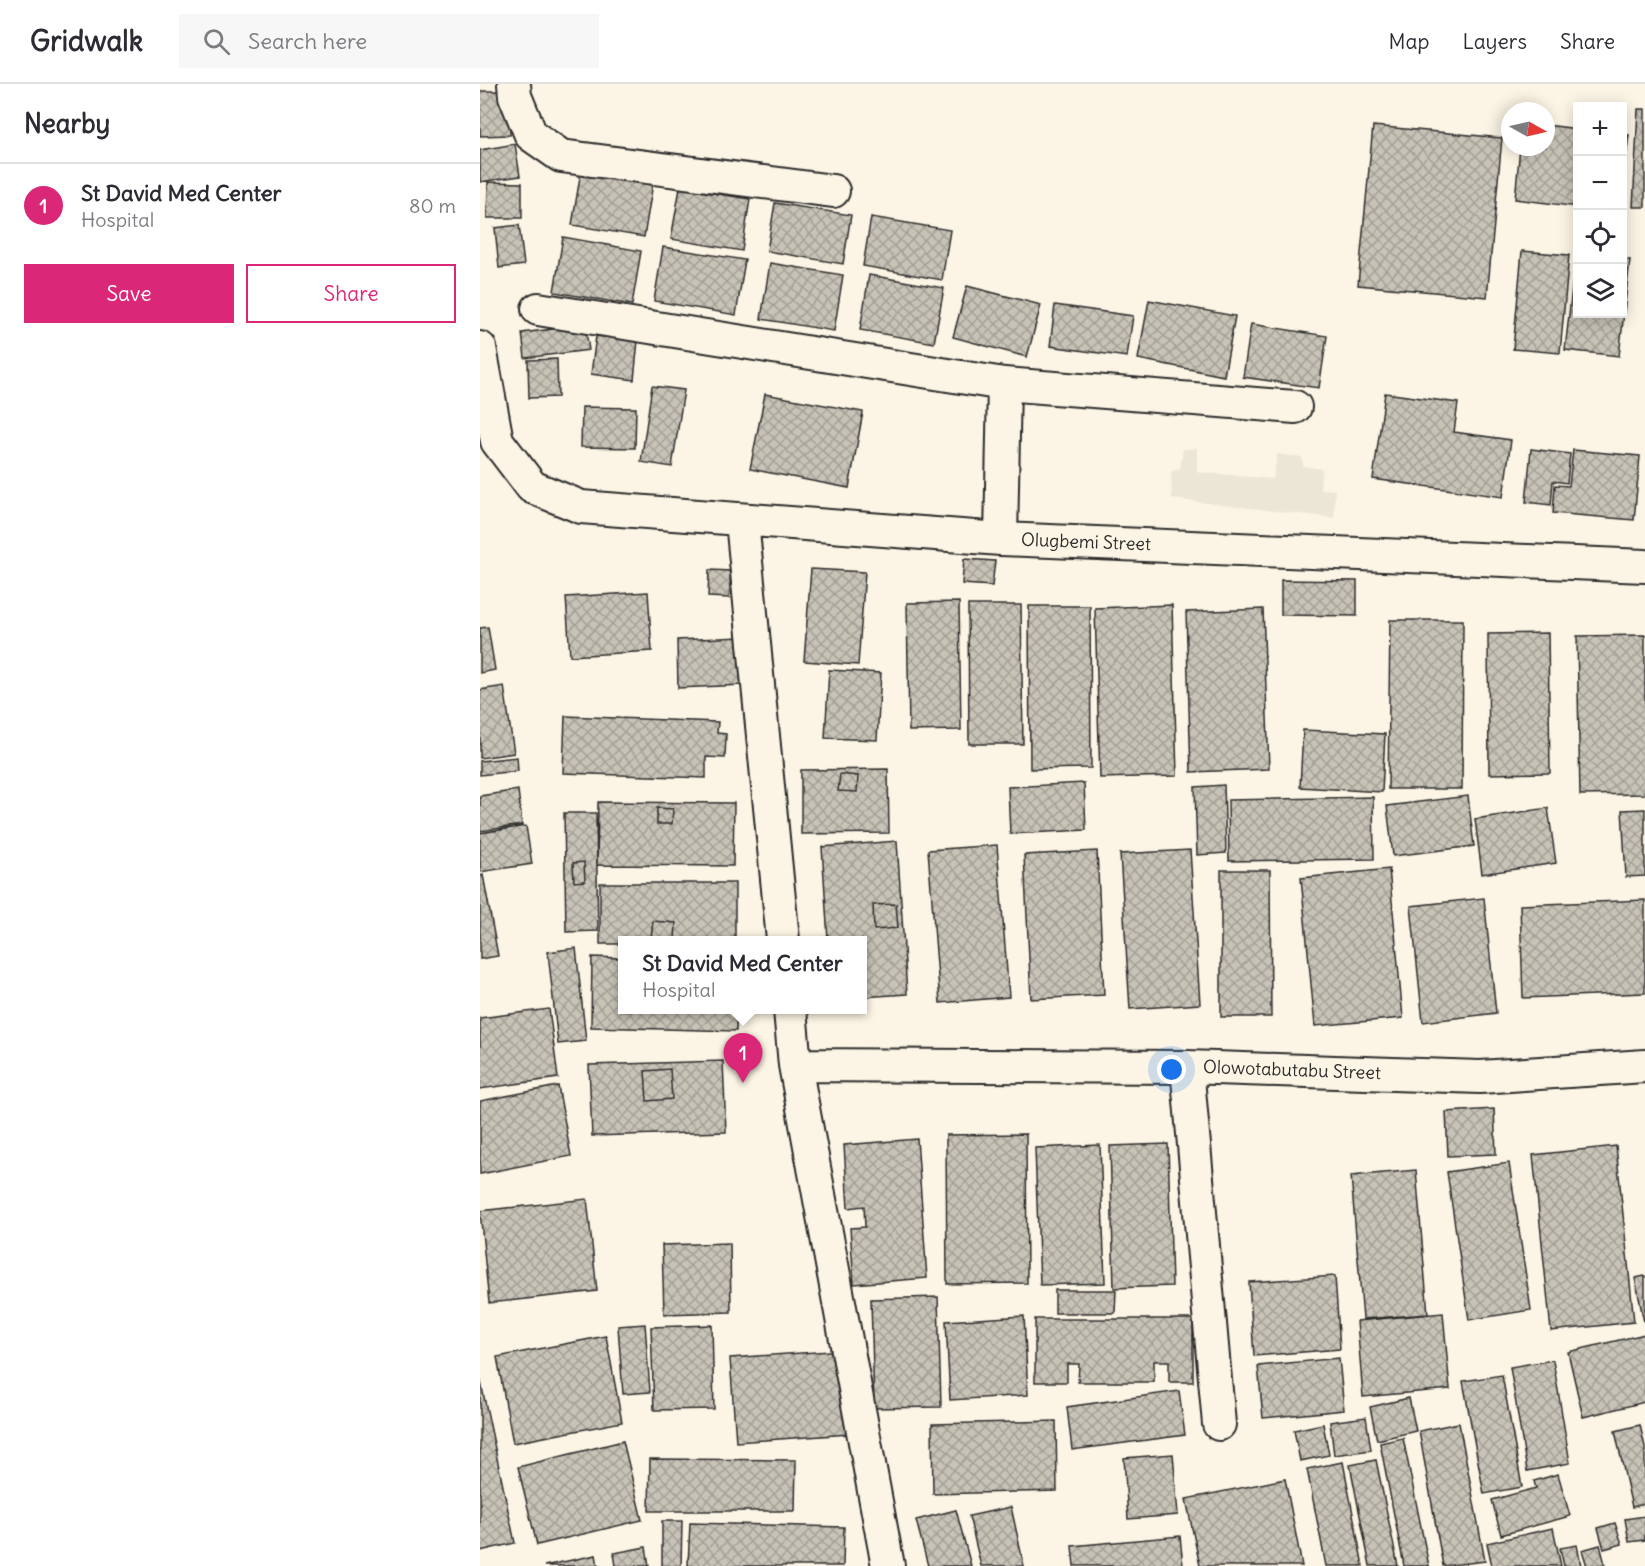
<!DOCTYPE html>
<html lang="en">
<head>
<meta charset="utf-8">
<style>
	:root { --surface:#fff; --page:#f7f7f7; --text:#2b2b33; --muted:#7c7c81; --line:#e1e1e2; --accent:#db2777 }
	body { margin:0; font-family:Delius,sans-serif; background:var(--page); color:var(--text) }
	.controls { position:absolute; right:18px; top:18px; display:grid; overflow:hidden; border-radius:0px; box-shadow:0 3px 15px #0003 }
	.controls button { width:54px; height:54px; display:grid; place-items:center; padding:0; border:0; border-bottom:2px solid var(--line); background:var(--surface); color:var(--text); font:30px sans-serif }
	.compass { position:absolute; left:1021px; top:18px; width:54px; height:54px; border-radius:50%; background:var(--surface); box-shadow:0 3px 15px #0003; rotate:98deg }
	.you { position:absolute; left:692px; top:986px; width:21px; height:21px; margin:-15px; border:4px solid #fff; border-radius:50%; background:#1a73e8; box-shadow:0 0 0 9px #1a73e833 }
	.badge { display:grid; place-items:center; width:39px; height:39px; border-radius:50%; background:var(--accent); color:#fff; font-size:20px; font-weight:700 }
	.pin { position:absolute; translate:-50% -50px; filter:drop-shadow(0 2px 3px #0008) }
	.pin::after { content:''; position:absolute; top:32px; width:21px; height:18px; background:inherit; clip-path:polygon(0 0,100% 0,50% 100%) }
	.popup { position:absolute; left:138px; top:852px; width:249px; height:78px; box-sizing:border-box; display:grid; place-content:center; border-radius:0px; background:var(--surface); filter:drop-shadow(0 2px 4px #0005); font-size:20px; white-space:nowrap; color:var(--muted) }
	.popup b { font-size:22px; color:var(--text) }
	.popup::after { content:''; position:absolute; left:50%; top:100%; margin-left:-12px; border:12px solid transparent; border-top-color:var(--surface) }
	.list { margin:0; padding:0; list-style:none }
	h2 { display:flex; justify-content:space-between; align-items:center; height:78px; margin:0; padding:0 24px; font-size:26px }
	h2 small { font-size:20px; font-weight:400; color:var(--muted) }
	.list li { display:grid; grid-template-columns:39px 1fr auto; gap:18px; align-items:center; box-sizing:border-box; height:84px; padding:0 24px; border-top:2px solid var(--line) }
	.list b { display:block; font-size:22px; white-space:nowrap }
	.list p { margin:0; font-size:20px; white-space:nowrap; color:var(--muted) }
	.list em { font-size:20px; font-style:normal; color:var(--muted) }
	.actions { display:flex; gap:12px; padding:18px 24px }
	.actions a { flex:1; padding:14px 0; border:2px solid var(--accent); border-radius:0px; text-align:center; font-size:21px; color:var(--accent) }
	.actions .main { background:var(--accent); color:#fff }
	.icon { flex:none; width:33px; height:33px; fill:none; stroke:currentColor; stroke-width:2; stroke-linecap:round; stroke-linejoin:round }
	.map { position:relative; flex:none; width:1165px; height:1482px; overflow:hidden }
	header { display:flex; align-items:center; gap:36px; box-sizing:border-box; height:84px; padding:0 30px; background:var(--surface); border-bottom:2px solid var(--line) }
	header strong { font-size:28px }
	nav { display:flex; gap:33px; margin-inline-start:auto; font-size:21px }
	.search { width:420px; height:54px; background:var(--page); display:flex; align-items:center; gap:15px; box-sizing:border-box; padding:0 21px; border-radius:0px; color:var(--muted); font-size:22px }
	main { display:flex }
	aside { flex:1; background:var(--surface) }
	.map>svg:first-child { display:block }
	.built { fill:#ece6d7 }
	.building { fill:url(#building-cross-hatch); stroke:#2b2b2b; stroke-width:1.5; fill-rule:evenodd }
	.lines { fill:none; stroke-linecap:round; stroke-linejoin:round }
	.minor-casing { stroke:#2b2b2b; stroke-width:36 }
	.minor { stroke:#fcf5e5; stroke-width:32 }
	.labels { text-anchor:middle; stroke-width:5; stroke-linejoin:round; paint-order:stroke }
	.street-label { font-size:18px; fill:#2b2b2b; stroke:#fcf5e5 }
</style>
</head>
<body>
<header>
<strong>Gridwalk</strong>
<div class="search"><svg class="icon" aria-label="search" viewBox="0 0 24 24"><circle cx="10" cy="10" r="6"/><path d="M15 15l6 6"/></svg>Search here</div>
<nav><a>Map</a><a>Layers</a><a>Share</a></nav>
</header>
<main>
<aside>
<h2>Nearby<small></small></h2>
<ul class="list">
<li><span class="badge">1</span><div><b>St David Med Center</b><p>Hospital</p></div><em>80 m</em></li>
</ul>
<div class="actions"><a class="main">Save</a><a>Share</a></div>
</aside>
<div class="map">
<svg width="1165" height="1482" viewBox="0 0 1165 1482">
	<defs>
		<pattern id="building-cross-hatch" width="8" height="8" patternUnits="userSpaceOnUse" patternTransform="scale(1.5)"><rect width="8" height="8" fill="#c8c3b7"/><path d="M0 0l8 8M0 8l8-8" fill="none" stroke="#a39f95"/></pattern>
	</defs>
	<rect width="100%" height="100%" fill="#fcf5e5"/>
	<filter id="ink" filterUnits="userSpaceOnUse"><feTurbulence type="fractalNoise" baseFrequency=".0167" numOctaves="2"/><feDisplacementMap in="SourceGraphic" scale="12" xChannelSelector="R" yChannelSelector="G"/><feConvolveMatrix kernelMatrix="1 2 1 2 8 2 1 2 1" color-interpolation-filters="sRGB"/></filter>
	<g filter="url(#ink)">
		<path class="built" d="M 717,364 L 717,388 L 793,395 L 797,370 L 822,373 L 823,382 L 842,385 L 840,405 L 855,406 L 854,434 L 692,415 L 691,388 L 700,384 L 703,365 Z"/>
		<path class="building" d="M 0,7 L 30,7 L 30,51 L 0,52 Z
			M 1158,25 L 1165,25 L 1165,123 L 1153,123 Z
			M 1066,41 L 1098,45 L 1098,123 L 1035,115 L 1040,63 L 1066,63 Z
			M 893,42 L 1022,54 L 1007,213 L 878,201 Z
			M 1142,50 L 1149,51 L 1142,103 Z
			M 35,60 L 40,92 L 0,98 L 0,66 Z
			M 101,87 L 173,99 L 164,153 L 92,141 Z
			M 8,98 L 42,99 L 42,134 L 7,134 Z
			M 200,104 L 270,115 L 262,167 L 191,155 Z
			M 295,119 L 371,131 L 363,180 L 287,167 Z
			M 391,133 L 470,146 L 462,196 L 383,182 Z
			M 39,141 L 44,181 L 19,184 L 15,144 Z
			M 83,153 L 161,167 L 152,221 L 74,208 Z
			M 183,163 L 265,176 L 256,231 L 174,217 Z
			M 1042,167 L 1089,171 L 1080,269 L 1033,265 Z
			M 1096,169 L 1098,230 L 1142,230 L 1142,175 L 1150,176 L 1139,272 L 1085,266 Z
			M 290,179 L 363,191 L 354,247 L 281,235 Z
			M 389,191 L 464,204 L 454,259 L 380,246 Z
			M 487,202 L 561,221 L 547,273 L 473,253 Z
			M 669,216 L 755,232 L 744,292 L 658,275 Z
			M 575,221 L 653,232 L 647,273 L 570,262 Z
			M 771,240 L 847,252 L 839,304 L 763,293 Z
			M 105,241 L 109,266 L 45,274 L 42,249 Z
			M 116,252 L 158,256 L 154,296 L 111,290 Z
			M 77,275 L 78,313 L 49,314 L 48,276 Z
			M 172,302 L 204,306 L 192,383 L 161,378 Z
			M 905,309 L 978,319 L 974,348 L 1031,356 L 1023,413 L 893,395 Z
			M 285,310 L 383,328 L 369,404 L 270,385 Z
			M 102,323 L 156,324 L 155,364 L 101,363 Z
			M 1051,365 L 1090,370 L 1087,399 L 1073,397 L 1071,421 L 1046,418 Z
			M 1093,366 L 1160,372 L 1154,436 L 1073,429 L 1075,401 L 1089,402 Z
			M 484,475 L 515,477 L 512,502 L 482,500 Z
			M 331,485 L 385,488 L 378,581 L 324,577 Z
			M 229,486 L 251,487 L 249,514 L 228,513 Z
			M 801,496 L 877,497 L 877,532 L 801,531 Z
			M 168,508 L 172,567 L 90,572 L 86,513 Z
			M 479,518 L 481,646 L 429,647 L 427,519 Z
			M 488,521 L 541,521 L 543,660 L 489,660 Z
			M 692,521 L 697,692 L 620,694 L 615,524 Z
			M 549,522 L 610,522 L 611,684 L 550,685 Z
			M 783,525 L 789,685 L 711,688 L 706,528 Z
			M 910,536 L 983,536 L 982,705 L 908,705 Z
			M 8,543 L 15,586 L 0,589 L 0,544 Z
			M 1068,549 L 1070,689 L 1009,690 L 1008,550 Z
			M 1165,551 L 1165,710 L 1100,711 L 1097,552 Z
			M 261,553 L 263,601 L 198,604 L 197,556 Z
			M 349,586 L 401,589 L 397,656 L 345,654 Z
			M 24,602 L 34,669 L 0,674 L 0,606 Z
			M 85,632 L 238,638 L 237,649 L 246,650 L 245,674 L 226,673 L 226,694 L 83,689 Z
			M 823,646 L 905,650 L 902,708 L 820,703 Z
			M 37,673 L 38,687 L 0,691 L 0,677 Z
			M 408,685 L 409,749 L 321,750 L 321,686 ZM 360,690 L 378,692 L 377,708 L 358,707 Z
			M 360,690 L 378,692 L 377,708 L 358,707 Z
			M 604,699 L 606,746 L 530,750 L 528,703 Z
			M 744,701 L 746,769 L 717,771 L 715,703 Z
			M 38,706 L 42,741 L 0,747 L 0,712 Z
			M 988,712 L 994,762 L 913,772 L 907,722 Z
			M 893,713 L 894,775 L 749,777 L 748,716 Z
			M 118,718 L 254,719 L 253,782 L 117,781 ZM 177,724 L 193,725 L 192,740 L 177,740 Z
			M 177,724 L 193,725 L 192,740 L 177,740 Z
			M 1068,724 L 1076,779 L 1002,790 L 995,735 Z
			M 1165,725 L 1165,792 L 1146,793 L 1142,726 Z
			M 84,729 L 116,729 L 118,847 L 86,848 ZM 104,778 L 105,797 L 94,798 L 93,779 Z
			M 46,742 L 52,780 L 0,788 L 0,749 Z
			M 417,757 L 427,910 L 383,913 L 383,856 L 348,856 L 342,763 ZM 416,820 L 418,844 L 394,846 L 393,821 Z
			M 517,761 L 529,913 L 460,919 L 448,766 Z
			M 710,766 L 720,920 L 650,925 L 640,770 Z
			M 617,767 L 624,911 L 551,915 L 544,771 Z
			M 104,778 L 105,797 L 94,798 L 93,779 Z
			M 909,785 L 923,934 L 835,942 L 821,794 Z
			M 741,786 L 790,786 L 791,933 L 741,933 Z
			M 3,791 L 18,872 L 0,875 L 0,792 Z
			M 120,799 L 255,799 L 255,856 L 195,856 L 196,839 L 173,837 L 171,855 L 189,856 L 143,856 L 143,860 L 120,860 Z
			M 1004,814 L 1016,929 L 943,938 L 931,822 Z
			M 1165,816 L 1165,909 L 1043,914 L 1040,821 Z
			M 416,820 L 418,844 L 394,846 L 393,821 Z
			M 173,837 L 196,839 L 195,856 L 171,855 Z
			M 96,864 L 106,957 L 78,960 L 68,868 Z
			M 112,873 L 143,874 L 143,926 L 257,926 L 256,947 L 111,943 Z
			M 69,925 L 78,994 L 0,1005 L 0,934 Z
			M 243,977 L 246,1048 L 112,1052 L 109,981 ZM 190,985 L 192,1015 L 167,1017 L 165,987 Z
			M 190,985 L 192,1015 L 167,1017 L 165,987 Z
			M 78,1002 L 91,1072 L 0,1090 L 0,1017 Z
			M 1014,1025 L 1016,1070 L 968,1072 L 966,1028 Z
			M 546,1050 L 547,1199 L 467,1200 L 466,1051 Z
			M 437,1055 L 447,1194 L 374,1200 L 370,1144 L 385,1143 L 384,1122 L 368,1124 L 364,1061 Z
			M 688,1060 L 692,1202 L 634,1204 L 630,1062 Z
			M 620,1061 L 625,1199 L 560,1201 L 555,1064 Z
			M 1136,1062 L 1154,1238 L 1071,1247 L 1053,1071 Z
			M 1029,1079 L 1051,1226 L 989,1236 L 967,1088 Z
			M 936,1086 L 948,1230 L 883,1235 L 871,1092 Z
			M 107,1115 L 117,1207 L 9,1219 L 0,1127 Z
			M 250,1159 L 251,1228 L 184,1230 L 182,1161 Z
			M 855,1192 L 860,1265 L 774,1272 L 769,1198 Z
			M 1165,1192 L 1165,1238 L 1164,1238 L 1155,1194 Z
			M 575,1206 L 636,1206 L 635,1229 L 575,1229 Z
			M 458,1213 L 461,1323 L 394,1324 L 391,1215 Z
			M 963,1229 L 970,1305 L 883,1313 L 877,1237 Z
			M 544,1232 L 548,1311 L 470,1316 L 466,1237 Z
			M 555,1235 L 713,1235 L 713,1298 L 689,1298 L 689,1277 L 674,1277 L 674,1298 L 598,1298 L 599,1280 L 587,1280 L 587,1298 L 555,1298 Z
			M 165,1240 L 170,1308 L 143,1310 L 138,1242 Z
			M 232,1241 L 234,1325 L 174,1326 L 171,1243 Z
			M 1165,1250 L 1165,1318 L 1103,1333 L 1088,1268 Z
			M 126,1252 L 142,1338 L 33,1359 L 17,1273 Z
			M 364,1266 L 369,1350 L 256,1358 L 250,1274 Z
			M 859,1274 L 864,1326 L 783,1334 L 778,1282 Z
			M 1073,1276 L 1090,1379 L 1047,1387 L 1030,1283 Z
			M 1022,1291 L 1042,1403 L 1004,1410 L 983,1297 Z
			M 0,1294 L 35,1459 L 0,1467 Z
			M 699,1307 L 705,1351 L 592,1366 L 587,1323 Z
			M 929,1314 L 936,1347 L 897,1356 L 890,1323 Z
			M 886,1333 L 891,1366 L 854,1371 L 850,1338 Z
			M 576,1337 L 577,1407 L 453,1410 L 452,1340 Z
			M 979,1339 L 1005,1477 L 963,1482 L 939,1347 Z
			M 843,1340 L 849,1371 L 820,1377 L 814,1346 Z
			M 1160,1341 L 1165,1363 L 1165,1420 L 1152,1423 L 1135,1347 Z
			M 923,1354 L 949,1482 L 924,1482 L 900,1359 Z
			M 143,1357 L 162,1436 L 57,1461 L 38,1383 Z
			M 693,1370 L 698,1431 L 648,1435 L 644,1374 Z
			M 170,1375 L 316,1376 L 315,1427 L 169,1427 Z
			M 896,1376 L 918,1482 L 890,1482 L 870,1381 Z
			M 863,1378 L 883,1482 L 846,1482 L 827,1385 Z
			M 1078,1390 L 1090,1432 L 1021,1451 L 1012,1416 L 1056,1404 L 1054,1397 Z
			M 805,1395 L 822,1482 L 720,1482 L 706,1415 Z
			M 531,1423 L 544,1482 L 501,1482 L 489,1432 Z
			M 476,1426 L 491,1482 L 448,1482 L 436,1436 Z
			M 1165,1432 L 1165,1456 L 1149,1458 L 1145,1435 Z
			M 182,1437 L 202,1437 L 201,1482 L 182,1482 Z
			M 210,1439 L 364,1443 L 363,1482 L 208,1482 Z
			M 1135,1439 L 1142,1460 L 1124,1465 L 1118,1444 Z
			M 1073,1444 L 1081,1482 L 1012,1482 L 1007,1459 Z
			M 700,1452 L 703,1482 L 594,1482 L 592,1462 Z
			M 1097,1461 L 1101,1482 L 1084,1482 L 1080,1464 Z
			M 1120,1461 L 1125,1480 L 1107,1482 L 1102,1466 Z
			M 166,1463 L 169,1482 L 136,1482 L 134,1469 Z
			M 116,1471 L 118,1482 L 64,1482 Z"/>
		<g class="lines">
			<defs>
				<path id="minor" d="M 34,0 L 35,12 L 51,51 L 81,72 L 353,107
					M 58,225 L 524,300 L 815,323
					M 0,264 L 17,357 L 52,403 L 101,423 L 521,455 L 1165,482
					M 262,437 L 303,856
					M 521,455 L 524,300
					M 310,926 L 315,981 L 408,1482
					M 315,981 L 707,983 L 1000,993 L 1165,982
					M 707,983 L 739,1340"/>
			</defs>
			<use href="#minor" class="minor-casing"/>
			<use href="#minor" class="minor"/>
		</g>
	</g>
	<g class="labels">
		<g class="street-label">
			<text transform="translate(606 458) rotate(2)" y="6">Olugbemi Street</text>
			<text transform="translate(812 986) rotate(2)" y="6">Olowotabutabu Street</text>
		</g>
	</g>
</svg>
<div class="controls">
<button>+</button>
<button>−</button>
<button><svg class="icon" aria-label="locate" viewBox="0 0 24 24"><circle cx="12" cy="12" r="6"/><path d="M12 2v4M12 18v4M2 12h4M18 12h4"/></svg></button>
<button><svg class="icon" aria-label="layers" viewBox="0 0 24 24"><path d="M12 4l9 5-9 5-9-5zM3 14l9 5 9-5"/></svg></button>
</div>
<svg class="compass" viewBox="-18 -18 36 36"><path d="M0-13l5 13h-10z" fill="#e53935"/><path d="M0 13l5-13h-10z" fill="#7c7c81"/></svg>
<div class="you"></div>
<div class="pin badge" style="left:263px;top:999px">1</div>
<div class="popup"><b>St David Med Center</b>Hospital</div>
</div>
</main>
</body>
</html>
